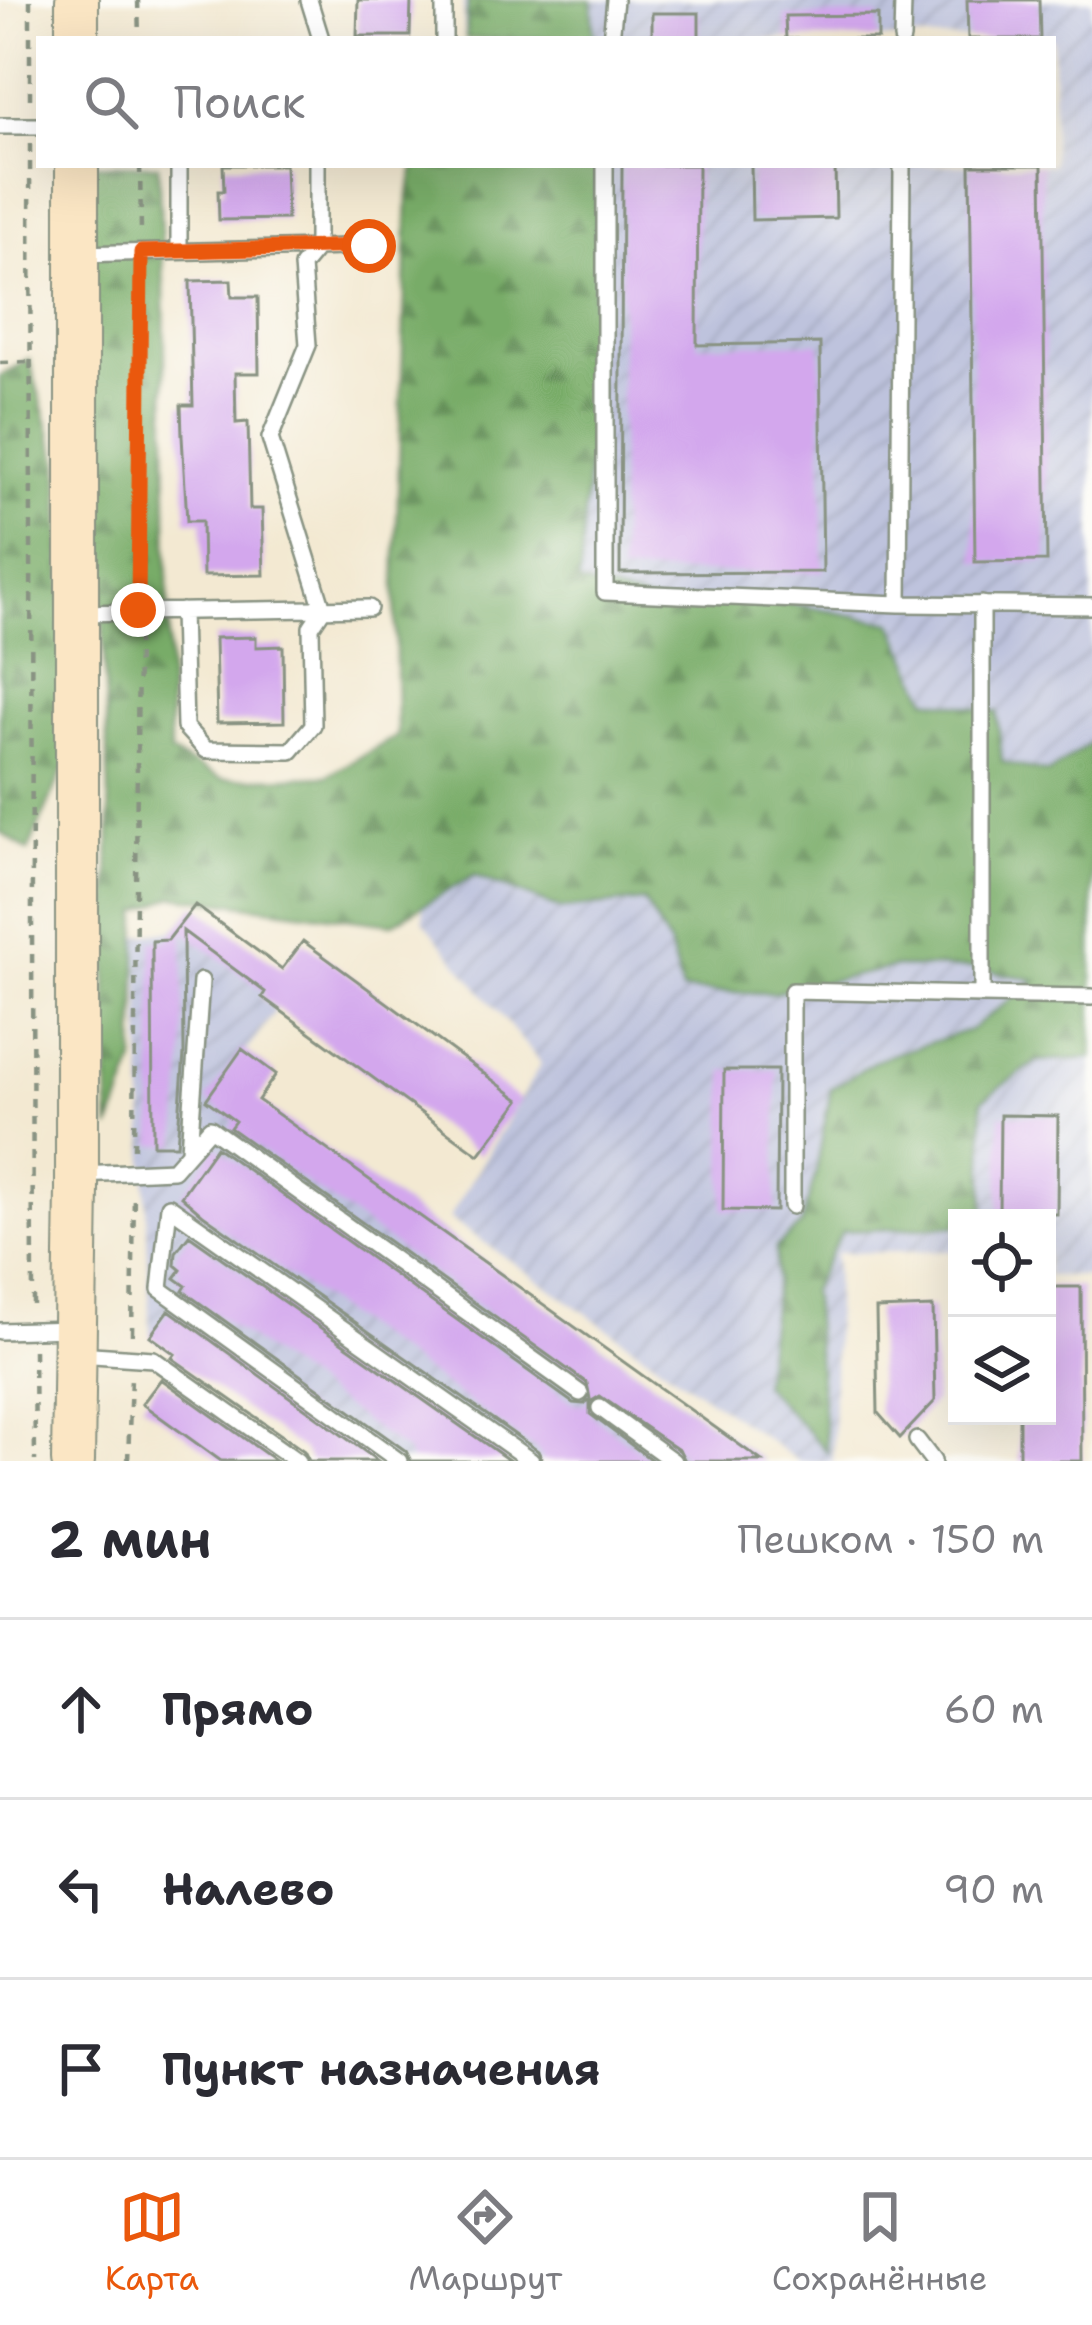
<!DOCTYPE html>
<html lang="ru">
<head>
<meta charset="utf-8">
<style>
	:root { --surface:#fff; --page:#f2f2f3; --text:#2b2b33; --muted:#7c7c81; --line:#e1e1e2; --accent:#ea580c }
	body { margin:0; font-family:"Shantell Sans",sans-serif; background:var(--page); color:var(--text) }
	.controls { position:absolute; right:36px; bottom:36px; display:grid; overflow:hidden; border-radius:0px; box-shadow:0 12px 48px #0002 }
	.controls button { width:108px; height:108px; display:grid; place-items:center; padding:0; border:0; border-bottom:3px solid var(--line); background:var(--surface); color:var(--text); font:60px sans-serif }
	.stop { position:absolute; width:36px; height:36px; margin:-27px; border:9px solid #ea580c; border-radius:50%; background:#fff }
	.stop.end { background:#ea580c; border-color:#fff; box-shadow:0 3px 12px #0008 }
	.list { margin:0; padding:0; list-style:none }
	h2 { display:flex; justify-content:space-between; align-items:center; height:156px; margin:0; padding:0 48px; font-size:51px }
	h2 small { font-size:39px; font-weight:400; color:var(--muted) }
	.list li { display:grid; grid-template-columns:78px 1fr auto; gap:36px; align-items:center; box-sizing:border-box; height:180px; padding:0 48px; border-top:3px solid var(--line) }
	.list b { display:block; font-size:45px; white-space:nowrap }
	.list em { font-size:39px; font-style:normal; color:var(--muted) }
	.icon { flex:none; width:66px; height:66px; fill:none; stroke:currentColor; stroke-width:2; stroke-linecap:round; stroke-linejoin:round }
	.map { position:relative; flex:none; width:1092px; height:1461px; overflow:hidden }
	.search { position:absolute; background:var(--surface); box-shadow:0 12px 48px #0002; left:36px; right:36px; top:36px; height:132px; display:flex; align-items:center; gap:30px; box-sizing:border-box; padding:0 42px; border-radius:0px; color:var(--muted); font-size:45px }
	.sheet { height:696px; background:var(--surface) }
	nav { display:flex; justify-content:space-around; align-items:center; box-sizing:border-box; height:168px; border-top:3px solid var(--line); background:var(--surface); font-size:33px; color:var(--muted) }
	nav a { display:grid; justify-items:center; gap:6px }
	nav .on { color:var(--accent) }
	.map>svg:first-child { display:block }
	.industrial { fill:url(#industrial-furrows) }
	.forest { fill:url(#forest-firs); stroke:#4c744e; stroke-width:3 }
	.building { fill:#d3a7ed }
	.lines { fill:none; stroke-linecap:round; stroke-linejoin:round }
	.lane-casing { stroke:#899383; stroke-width:20 }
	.secondary-casing { stroke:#899383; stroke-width:46 }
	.path { stroke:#899383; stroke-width:4.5; stroke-dasharray:9 9; stroke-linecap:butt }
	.lane { stroke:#fff; stroke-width:15 }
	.secondary { stroke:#fbe6c4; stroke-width:42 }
	.route { stroke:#ea580c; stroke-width:15 }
</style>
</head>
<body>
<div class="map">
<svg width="1092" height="1461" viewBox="0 0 1092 1461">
	<defs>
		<pattern id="industrial-furrows" width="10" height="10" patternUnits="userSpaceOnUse" patternTransform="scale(3)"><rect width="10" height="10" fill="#bec3dd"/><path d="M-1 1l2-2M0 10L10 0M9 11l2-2" fill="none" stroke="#a3a8be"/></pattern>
		<pattern id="forest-firs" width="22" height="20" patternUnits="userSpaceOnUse" patternTransform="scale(3)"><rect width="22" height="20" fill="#78ac68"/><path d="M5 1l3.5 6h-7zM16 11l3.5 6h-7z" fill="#628d56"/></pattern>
	</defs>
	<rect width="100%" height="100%" fill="#fdfcf7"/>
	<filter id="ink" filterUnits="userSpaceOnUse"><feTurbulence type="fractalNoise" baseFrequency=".00833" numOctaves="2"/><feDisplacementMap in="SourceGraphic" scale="24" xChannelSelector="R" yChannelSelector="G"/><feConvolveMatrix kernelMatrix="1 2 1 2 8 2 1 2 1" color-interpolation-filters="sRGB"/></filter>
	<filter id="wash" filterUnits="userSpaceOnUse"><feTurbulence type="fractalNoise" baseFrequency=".004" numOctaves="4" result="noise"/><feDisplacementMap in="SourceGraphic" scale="48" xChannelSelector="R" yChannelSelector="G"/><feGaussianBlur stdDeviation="2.7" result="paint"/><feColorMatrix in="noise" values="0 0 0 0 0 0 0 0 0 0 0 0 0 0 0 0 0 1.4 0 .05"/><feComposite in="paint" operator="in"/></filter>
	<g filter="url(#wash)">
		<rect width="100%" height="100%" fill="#f3e9d2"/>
		<path class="industrial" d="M 463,0 L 1092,0 L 1092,1276 L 1047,1276 L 1047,1218 L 957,1218 L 957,1251 L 836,1253 L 833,1461 L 798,1461 L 449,1218 L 541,1064 L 423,921 L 424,165 L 1053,165 L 1053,39 L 464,39 Z
			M 195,905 L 280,968 L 260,997 L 276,1010 L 246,1051 L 276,1074 L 258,1100 L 764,1461 L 323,1461 L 150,1336 L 138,936 L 174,930 Z"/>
		<path class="forest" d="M 468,0 L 592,0 L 594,39 L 466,39 Z
			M 87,165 L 158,165 L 164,288 L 170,753 L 222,779 L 327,776 L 397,736 L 395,585 L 408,195 L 416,165 L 597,165 L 590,440 L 579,583 L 665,606 L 755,597 L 893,623 L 927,699 L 997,712 L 1002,762 L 1048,773 L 1092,742 L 1092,1058 L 1037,1061 L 982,1100 L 985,1218 L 957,1218 L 957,1226 L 842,1231 L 811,1290 L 827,1451 L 762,1384 L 776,1280 L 776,1247 L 801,1225 L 816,1173 L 831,1089 L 878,1059 L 970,1030 L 1037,980 L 976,968 L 895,967 L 773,993 L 682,991 L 669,944 L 644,901 L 561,909 L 474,875 L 392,924 L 174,896 L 138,912 L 135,1062 L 110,1129 L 106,1016 L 110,826 Z
			M 29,359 L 59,463 L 67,761 L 28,851 L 0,832 L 0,376 Z"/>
		<g id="blocks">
			<path class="building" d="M 358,0 L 411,0 L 410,36 L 357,36 Z
				M 967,0 L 1039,0 L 1040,39 L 968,39 Z
				M 652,13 L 699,13 L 699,39 L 652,39 Z
				M 878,15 L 878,39 L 786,39 L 785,16 Z
				M 223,165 L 285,165 L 287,219 L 219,220 L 218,191 L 224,191 Z
				M 622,165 L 698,165 L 697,345 L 820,343 L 823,572 L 620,573 Z
				M 751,165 L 835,165 L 836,218 L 752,220 Z
				M 970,165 L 1042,165 L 1047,561 L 975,562 Z
				M 231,280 L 232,297 L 258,297 L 259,373 L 235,373 L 236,423 L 248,422 L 250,509 L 262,509 L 264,575 L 203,576 L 202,521 L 187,521 L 182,436 L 181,405 L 193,405 L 190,281 Z
				M 256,637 L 256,647 L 283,646 L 284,722 L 217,723 L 215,638 Z
				M 195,905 L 282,969 L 303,941 L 520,1100 L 479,1155 L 262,997 L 265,992 L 183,931 L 184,1054 L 177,1145 L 153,1145 L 152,941 L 168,940 Z
				M 242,1049 L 276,1074 L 258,1100 L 762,1461 L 685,1461 L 680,1451 L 600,1396 L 590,1402 L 590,1414 L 653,1461 L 543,1461 L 538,1451 L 203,1215 L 181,1196 L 216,1147 L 573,1403 L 584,1404 L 590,1399 L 587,1383 L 230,1128 L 235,1121 L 206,1100 Z
				M 724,1070 L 777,1070 L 776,1211 L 723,1210 Z
				M 1000,1115 L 1058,1116 L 1057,1214 L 999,1214 Z
				M 189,1235 L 510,1461 L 411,1461 L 406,1451 L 183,1291 L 186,1286 L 175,1278 L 181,1270 L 175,1265 L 176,1252 Z
				M 1047,1287 L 1081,1287 L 1082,1461 L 1019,1461 L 1019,1416 L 1047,1416 Z
				M 933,1307 L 935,1401 L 900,1438 L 878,1413 L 876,1309 Z
				M 169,1310 L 378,1461 L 309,1461 L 304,1451 L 172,1358 L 175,1354 L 150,1336 Z
				M 161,1379 L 276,1461 L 221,1461 L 142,1404 Z"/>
		</g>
	</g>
	<g filter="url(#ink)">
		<use href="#blocks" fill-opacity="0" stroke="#899383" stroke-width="3"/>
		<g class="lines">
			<defs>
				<path id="lane" d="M 309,0 L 321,39
					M 444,39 L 444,0
					M 611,39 L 615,0
					M 902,39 L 903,0
					M 0,126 L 39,126
					M 317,165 L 317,248 L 369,246
					M 605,165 L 605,592 L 899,604 L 1092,606
					M 179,251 L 179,165
					M 79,254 L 317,248 L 302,266 L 308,345 L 270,438 L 323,609 L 311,627 L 313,725 L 291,751 L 206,750 L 185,727 L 182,611
					M 899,604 L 902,165
					M 982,604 L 982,995 L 1092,997
					M 78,613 L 369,608
					M 189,1150 L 201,981
					M 80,1174 L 173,1170 L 210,1128 L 580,1393
					M 792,1206 L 792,991 L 982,995
					M 0,1331 L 72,1329
					M 78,1354 L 153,1359 L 297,1461
					M 600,1408 L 673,1461
					M 917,1440 L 933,1461
					M 399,1461 L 160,1289 L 169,1206 L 531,1461"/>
				<path id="secondary" d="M 77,39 L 77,0
					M 73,1461 L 77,1188 L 77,165"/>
			</defs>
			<use href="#lane" class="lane-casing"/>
			<use href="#secondary" class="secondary-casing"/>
			<path class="path" d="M 30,0 L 30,108
				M 138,0 L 139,39
				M 30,144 L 33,1308
				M 140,165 L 141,231
				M 0,363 L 30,362
				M 139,591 L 141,273
				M 134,1149 L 138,633
				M 132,1335 L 134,1191
				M 34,1350 L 35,1461
				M 128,1461 L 131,1377"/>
			<use href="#lane" class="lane"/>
			<use href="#secondary" class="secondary"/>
		</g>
	</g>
	<g class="lines" filter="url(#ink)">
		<path class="route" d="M 138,610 L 141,252 L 369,246"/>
	</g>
</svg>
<div class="controls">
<button><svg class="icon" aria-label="locate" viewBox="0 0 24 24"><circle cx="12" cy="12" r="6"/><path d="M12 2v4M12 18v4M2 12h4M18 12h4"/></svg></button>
<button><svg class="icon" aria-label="layers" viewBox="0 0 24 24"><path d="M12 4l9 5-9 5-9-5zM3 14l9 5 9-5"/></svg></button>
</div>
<div class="stop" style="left:369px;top:246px"></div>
<div class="stop end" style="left:138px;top:610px"></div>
<div class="search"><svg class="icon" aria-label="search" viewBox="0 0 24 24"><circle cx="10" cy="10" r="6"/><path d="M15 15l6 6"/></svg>Поиск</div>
</div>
<section class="sheet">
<h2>2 мин<small>Пешком · 150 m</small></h2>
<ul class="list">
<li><svg class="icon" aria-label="ahead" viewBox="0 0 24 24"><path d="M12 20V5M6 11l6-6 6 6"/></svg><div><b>Прямо</b></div><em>60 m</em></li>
<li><svg class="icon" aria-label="left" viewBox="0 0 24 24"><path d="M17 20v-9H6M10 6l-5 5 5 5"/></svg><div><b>Налево</b></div><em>90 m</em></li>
<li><svg class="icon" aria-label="arrive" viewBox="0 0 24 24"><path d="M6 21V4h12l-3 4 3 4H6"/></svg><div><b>Пункт назначения</b></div></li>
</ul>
</section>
<nav>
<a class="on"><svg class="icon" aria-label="map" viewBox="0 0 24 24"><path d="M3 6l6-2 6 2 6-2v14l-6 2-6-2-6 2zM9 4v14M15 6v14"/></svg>Карта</a>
<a><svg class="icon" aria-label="directions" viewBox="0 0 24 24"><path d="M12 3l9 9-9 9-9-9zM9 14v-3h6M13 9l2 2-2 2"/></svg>Маршрут</a>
<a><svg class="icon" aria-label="saved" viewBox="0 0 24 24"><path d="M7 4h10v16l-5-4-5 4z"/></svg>Сохранённые</a>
</nav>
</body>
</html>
